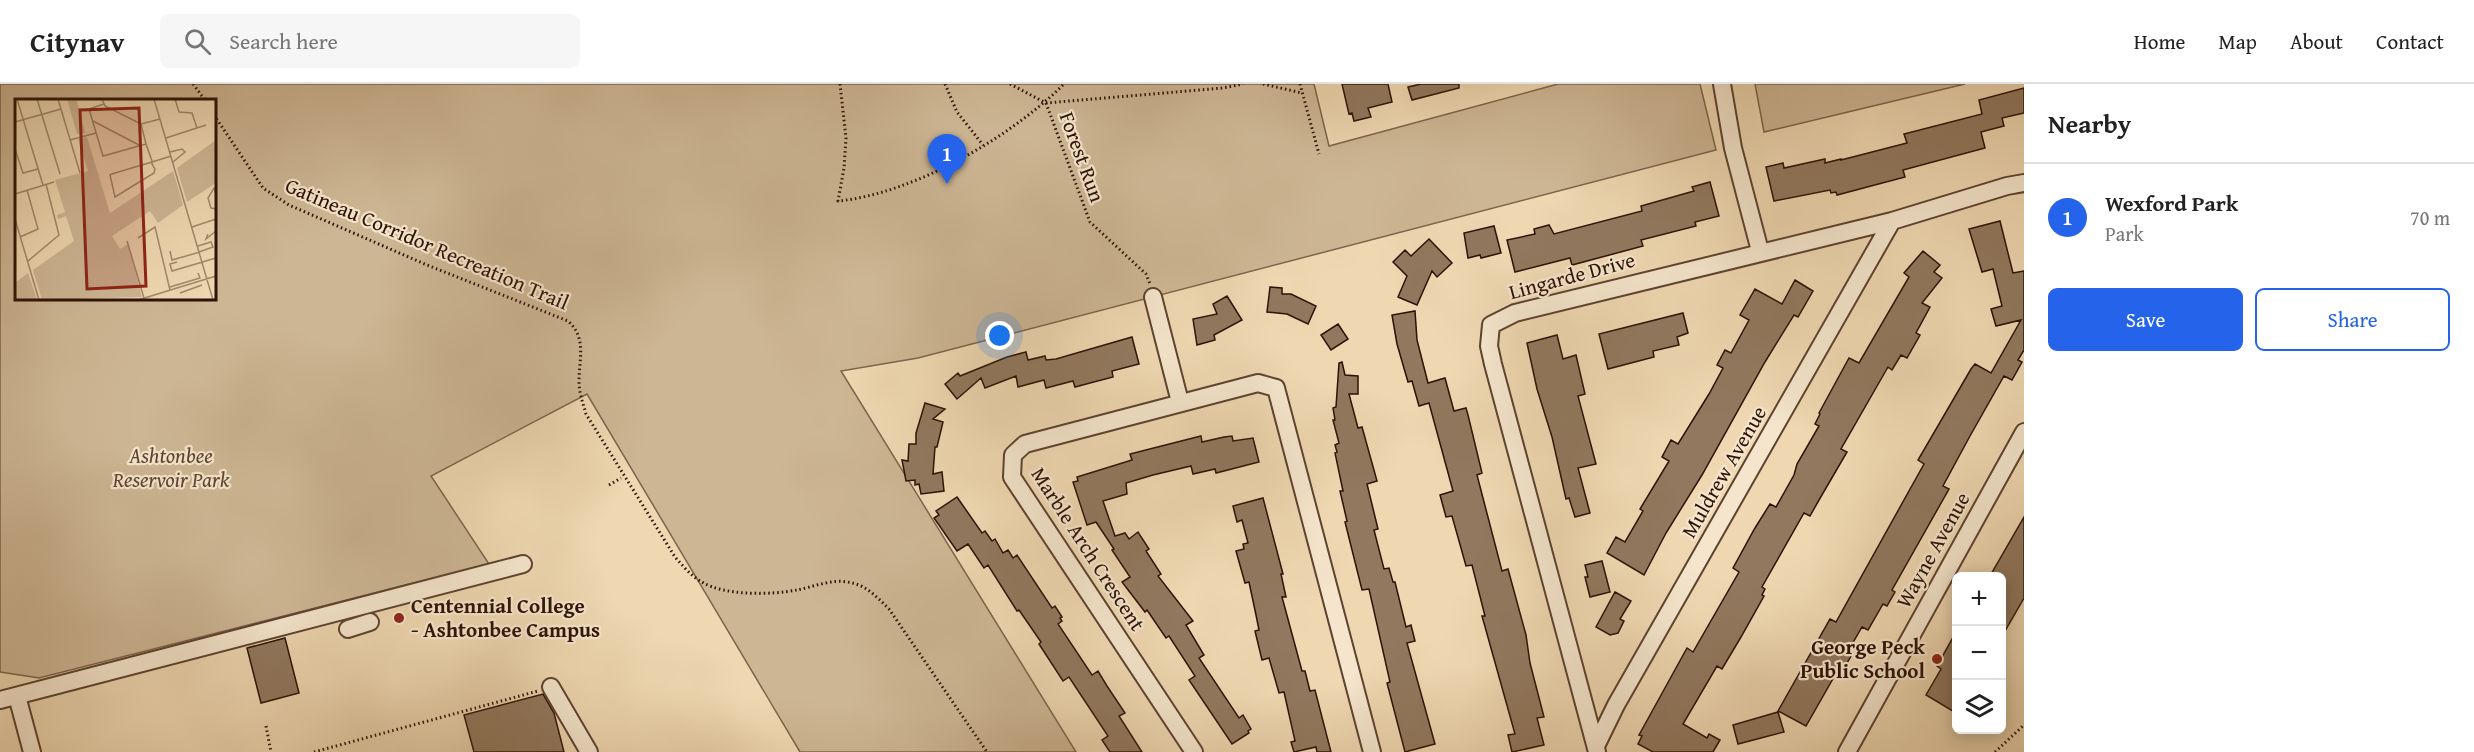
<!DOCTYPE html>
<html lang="en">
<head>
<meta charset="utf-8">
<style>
	:root { --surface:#fff; --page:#f6f6f6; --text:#222; --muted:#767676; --line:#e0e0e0; --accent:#2563eb }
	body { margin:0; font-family:"Gentium Book Plus",serif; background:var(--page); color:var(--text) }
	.controls { position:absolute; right:18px; bottom:18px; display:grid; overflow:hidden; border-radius:9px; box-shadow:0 3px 15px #0003 }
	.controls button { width:54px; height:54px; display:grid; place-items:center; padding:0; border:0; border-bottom:2px solid var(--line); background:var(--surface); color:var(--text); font:30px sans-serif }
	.you { position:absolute; left:1000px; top:252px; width:21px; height:21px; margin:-15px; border:4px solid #fff; border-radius:50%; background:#1a73e8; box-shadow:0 0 0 9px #1a73e833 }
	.badge { display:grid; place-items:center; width:39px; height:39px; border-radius:50%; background:var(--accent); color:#fff; font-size:20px; font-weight:700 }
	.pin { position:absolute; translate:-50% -50px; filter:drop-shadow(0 2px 3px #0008) }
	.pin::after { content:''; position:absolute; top:32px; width:21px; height:18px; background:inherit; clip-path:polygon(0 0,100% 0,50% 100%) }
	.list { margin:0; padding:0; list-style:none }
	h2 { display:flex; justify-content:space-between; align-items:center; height:78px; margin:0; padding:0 24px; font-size:26px }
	h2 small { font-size:20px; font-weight:400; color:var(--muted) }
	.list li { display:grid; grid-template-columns:39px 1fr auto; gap:18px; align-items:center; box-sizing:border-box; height:108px; padding:0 24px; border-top:2px solid var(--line) }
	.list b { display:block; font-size:22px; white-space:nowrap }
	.list p { margin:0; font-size:20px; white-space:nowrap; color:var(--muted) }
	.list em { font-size:20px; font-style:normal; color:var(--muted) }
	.actions { display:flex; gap:12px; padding:18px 24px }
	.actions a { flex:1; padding:14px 0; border:2px solid var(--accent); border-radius:9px; text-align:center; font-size:21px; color:var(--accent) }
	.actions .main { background:var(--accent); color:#fff }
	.icon { flex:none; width:33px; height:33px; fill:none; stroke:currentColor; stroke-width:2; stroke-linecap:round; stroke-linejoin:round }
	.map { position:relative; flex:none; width:2024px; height:668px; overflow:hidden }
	header { display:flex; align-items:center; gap:36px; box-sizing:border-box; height:84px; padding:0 30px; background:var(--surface); border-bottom:2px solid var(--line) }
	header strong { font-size:28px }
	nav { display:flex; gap:33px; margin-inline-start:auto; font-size:21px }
	.search { width:420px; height:54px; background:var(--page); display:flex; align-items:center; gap:15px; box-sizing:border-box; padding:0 21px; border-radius:9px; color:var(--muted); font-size:22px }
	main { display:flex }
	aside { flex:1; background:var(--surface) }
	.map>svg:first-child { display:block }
	.green { fill:#cdb694; stroke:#7d644c; stroke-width:1.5; fill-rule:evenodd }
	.building { fill:#91785e; stroke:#2d1204; stroke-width:1.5 }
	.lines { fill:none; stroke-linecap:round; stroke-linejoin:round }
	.minor-casing { stroke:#5d432f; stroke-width:20 }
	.path { stroke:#2d1204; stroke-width:3; stroke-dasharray:1.5 3; stroke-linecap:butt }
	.minor { stroke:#f4e5cc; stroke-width:16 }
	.poi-dot { fill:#8f2418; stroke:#f4e5cc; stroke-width:2 }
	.labels { text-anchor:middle; stroke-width:4.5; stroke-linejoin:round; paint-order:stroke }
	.street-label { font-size:21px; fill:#2d1204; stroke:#f4e5cc }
	.park-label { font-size:21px; font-style:italic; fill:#5d432f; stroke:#f4e5cc }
	.poi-label { font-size:21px; font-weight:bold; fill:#2d1204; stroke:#f4e5cc; text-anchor:start }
	.inset-road { fill:none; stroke:#a1886c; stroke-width:1.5 }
	.view { fill:#8f2418; fill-opacity:0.15; stroke:#8f2418; stroke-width:3 }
	.inset-edge { fill:none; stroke:#2d1204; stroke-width:3 }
</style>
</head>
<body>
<header>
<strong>Citynav</strong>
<div class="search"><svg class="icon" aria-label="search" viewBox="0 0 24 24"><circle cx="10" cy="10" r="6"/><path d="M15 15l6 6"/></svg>Search here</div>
<nav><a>Home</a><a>Map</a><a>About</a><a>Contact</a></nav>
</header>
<main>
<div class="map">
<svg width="2024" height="668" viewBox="0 0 2024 668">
	<rect width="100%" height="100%" fill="#eed7b1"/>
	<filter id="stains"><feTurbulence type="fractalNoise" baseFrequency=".00333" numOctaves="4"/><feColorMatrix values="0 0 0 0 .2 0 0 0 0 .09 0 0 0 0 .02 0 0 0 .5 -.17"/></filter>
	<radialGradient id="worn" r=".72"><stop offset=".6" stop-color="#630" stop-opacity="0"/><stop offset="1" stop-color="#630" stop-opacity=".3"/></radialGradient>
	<path class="green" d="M 0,0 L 1314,0 L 1329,62 L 1558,0 L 1700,0 L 1716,66 L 918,274 L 841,287 L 1076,668 L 800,668 L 587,310 L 431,392 L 489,480 L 39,594 L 0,588 ZM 16,16 L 214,16 L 214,214 L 16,214 Z
		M 1755,0 L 1965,0 L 1764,48 Z"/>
	<path class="building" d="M 1342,0 L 1388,0 L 1392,18 L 1368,24 L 1371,33 L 1354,37 L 1352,29 L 1349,30 Z
		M 1421,0 L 1459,0 L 1459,4 L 1412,16 L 1408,3 Z
		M 2024,4 L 2024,29 L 2002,34 L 2004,42 L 1981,48 L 1985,64 L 1903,86 L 1905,93 L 1837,111 L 1836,108 L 1831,109 L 1830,106 L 1774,117 L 1766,83 L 1783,79 L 1784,84 L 1825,75 L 1825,79 L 1841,75 L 1841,76 L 1907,59 L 1904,50 L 1982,30 L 1979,16 Z
		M 1710,98 L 1719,132 L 1695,138 L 1696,142 L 1641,156 L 1643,162 L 1572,181 L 1570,174 L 1515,188 L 1507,156 L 1535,150 L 1534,145 L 1549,141 L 1554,150 L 1642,127 L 1641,122 L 1694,107 L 1692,103 Z
		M 2000,137 L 2013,189 L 2024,187 L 2024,266 L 2018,276 L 2022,278 L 2012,296 L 2004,292 L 1970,352 L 1943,402 L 1949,405 L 1892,506 L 1895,508 L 1887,522 L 1883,520 L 1868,546 L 1862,543 L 1847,569 L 1851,572 L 1838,595 L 1834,593 L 1806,642 L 1778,627 L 1830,535 L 1836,538 L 1924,380 L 1918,376 L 1971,285 L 1975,280 L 1991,289 L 2021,236 L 1996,242 L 1991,225 L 2002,222 L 1993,185 L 1982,188 L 1969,145 Z
		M 1494,142 L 1501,169 L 1481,174 L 1480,171 L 1468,174 L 1464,149 Z
		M 1429,155 L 1452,179 L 1437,193 L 1432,187 L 1417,221 L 1398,213 L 1407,192 L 1393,178 L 1405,166 L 1411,172 Z
		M 1923,167 L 1940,181 L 1934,188 L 1942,194 L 1922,219 L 1930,223 L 1916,249 L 1920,251 L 1907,274 L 1901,271 L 1892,286 L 1888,283 L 1841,365 L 1847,368 L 1819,416 L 1810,432 L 1804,429 L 1762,503 L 1765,505 L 1762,511 L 1764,512 L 1741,553 L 1722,585 L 1717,582 L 1683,640 L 1707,654 L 1709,650 L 1720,656 L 1713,668 L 1653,668 L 1638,660 L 1642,652 L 1639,651 L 1687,564 L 1693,568 L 1739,488 L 1733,484 L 1755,444 L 1770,420 L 1776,423 L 1794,391 L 1797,380 L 1819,342 L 1815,340 L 1820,330 L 1819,329 L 1849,274 L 1859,279 L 1909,193 L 1904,189 Z
		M 1795,196 L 1813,207 L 1798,233 L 1794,231 L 1765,278 L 1702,391 L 1666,449 L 1644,491 L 1607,469 L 1616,453 L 1625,458 L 1643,427 L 1640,425 L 1669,377 L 1662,373 L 1671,356 L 1678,360 L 1709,310 L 1723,284 L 1717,281 L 1725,266 L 1731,269 L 1749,236 L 1740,231 L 1755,205 L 1782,220 Z
		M 1270,203 L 1282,204 L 1282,210 L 1291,210 L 1316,222 L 1308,240 L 1287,230 L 1267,228 Z
		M 1227,212 L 1242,236 L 1214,251 L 1215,256 L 1197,261 L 1193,235 L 1217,230 L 1213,220 Z
		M 1415,227 L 1417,256 L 1428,299 L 1445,294 L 1454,327 L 1466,324 L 1468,331 L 1482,389 L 1477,391 L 1502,487 L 1508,485 L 1526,551 L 1530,579 L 1544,633 L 1537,634 L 1544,661 L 1512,668 L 1508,651 L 1515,650 L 1482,532 L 1485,532 L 1472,481 L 1466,482 L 1452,432 L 1446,433 L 1440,411 L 1453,407 L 1429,319 L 1419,322 L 1412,297 L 1408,298 L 1397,260 L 1392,231 Z
		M 1683,229 L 1688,249 L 1677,253 L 1679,261 L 1653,267 L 1654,273 L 1608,285 L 1599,250 Z
		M 1338,240 L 1348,255 L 1331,266 L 1321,251 Z
		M 1557,251 L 1563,275 L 1576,271 L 1585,310 L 1578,312 L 1596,380 L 1578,384 L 1590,429 L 1575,433 L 1569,414 L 1566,415 L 1552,353 L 1537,305 L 1527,259 Z
		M 1132,253 L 1139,280 L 1112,287 L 1113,293 L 1090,299 L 1075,303 L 1073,297 L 1046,304 L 1044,296 L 1018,303 L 1016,292 L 985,304 L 981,294 L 957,315 L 945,300 L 958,289 L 960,292 L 1007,273 L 1026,268 L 1028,276 L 1045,272 L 1046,276 L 1056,275 Z
		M 1342,278 L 1345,291 L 1358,292 L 1358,310 L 1349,310 L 1358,344 L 1362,343 L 1377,397 L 1367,400 L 1378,445 L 1374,446 L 1384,485 L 1389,484 L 1393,498 L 1395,498 L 1406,543 L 1411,541 L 1415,557 L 1407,559 L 1435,660 L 1405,668 L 1387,599 L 1390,598 L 1369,505 L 1362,506 L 1345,438 L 1347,437 L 1340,407 L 1343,407 L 1335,369 L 1337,368 L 1335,361 L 1339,359 L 1333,336 L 1335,336 L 1333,324 L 1336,323 L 1339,279 Z
		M 925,319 L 945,325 L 933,335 L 943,338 L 937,363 L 935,363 L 933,390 L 942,388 L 944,407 L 921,410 L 919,400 L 915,401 L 915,396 L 906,397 L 902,376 L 908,377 L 909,360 L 916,360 L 916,349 Z
		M 1201,352 L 1202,358 L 1224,353 L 1232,352 L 1233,357 L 1253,354 L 1259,378 L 1216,389 L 1215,385 L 1193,390 L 1191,382 L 1153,391 L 1126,399 L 1127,410 L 1103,417 L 1115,452 L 1125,449 L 1129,455 L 1138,448 L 1149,465 L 1146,467 L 1161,490 L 1158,492 L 1193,537 L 1186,541 L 1204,571 L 1199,574 L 1239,634 L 1243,631 L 1251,645 L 1248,647 L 1249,649 L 1232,660 L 1189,596 L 1195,592 L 1169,552 L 1166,554 L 1147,526 L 1145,528 L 1122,498 L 1130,493 L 1112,466 L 1114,465 L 1096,438 L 1087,441 L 1073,398 L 1078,397 L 1077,393 L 1132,376 L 1130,370 Z
		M 957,413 L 982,449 L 985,447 L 992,457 L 995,455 L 1003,469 L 1008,466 L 1013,474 L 1017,471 L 1052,524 L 1055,522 L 1062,533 L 1060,534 L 1062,537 L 1058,540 L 1092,591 L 1098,587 L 1107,602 L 1125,629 L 1119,632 L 1142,668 L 1110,668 L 1102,656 L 1108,652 L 1069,593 L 1063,597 L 1039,560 L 1041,558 L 1019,526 L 1017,527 L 988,481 L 984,484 L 968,460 L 957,467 L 934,434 L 939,431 L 936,427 Z
		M 1263,414 L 1283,490 L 1281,490 L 1286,513 L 1282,513 L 1302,587 L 1305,587 L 1310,607 L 1315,606 L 1331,668 L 1317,668 L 1316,663 L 1294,668 L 1291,658 L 1295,657 L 1284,608 L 1279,609 L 1269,574 L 1262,576 L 1255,547 L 1259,546 L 1256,531 L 1249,498 L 1245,499 L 1236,467 L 1244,465 L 1243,460 L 1248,459 L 1242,436 L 1237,438 L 1233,422 Z
		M 2024,433 L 2024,514 L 2001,554 L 2001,492 L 1990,492 Z
		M 1602,477 L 1610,508 L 1590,513 L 1585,493 L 1588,493 L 1585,481 Z
		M 1615,508 L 1631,517 L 1620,535 L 1624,537 L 1618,549 L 1610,551 L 1596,543 Z
		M 1956,548 L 1956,629 L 1926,611 L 1941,585 L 1937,582 Z
		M 285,554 L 299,609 L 261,619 L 247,564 Z
		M 543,610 L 554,629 L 564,668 L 474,668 L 464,631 Z
		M 1778,628 L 1784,648 L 1738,660 L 1733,641 Z"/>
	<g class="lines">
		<defs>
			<path id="minor" d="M 1722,0 L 1733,64 L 1760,167
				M 1153,213 L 1180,318
				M 348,545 L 370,538
				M 551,603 L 589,668
				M 17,612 L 32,668
				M 0,616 L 523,480
				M 1596,662 L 1616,621 L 1892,137
				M 1194,668 L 1012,393 L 1013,371 L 1025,360 L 1258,299 L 1276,304 L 1372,668
				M 1597,668 L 1493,280 L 1489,262 L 1491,241 L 1515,229 L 1892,137 L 2007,102 L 2024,99
				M 1847,668 L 2024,348"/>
		</defs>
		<use href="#minor" class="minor-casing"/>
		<path class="path" d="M 193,0 L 205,16
			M 840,0 L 846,54 L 844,84 L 838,117 C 913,110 1011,53 1064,0
			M 945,0 L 957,28 L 983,61
			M 1010,0 L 1046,19 L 1223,4 L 1243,0
			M 1263,0 L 1302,9
			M 1300,0 L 1319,70
			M 1046,19 L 1090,138 L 1146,190 L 1150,200
			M 214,31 L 263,104 L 289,121 L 427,181 L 568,237 C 587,254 579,275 579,297 C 579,309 583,319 586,330 L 675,473 C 683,482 691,492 702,498 C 724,512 772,511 797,506 C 813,503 831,495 847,498 C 865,500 876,512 889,525 L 987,668
			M 609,401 L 621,394
			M 266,642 L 271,668
			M 314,668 L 538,607
			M 1995,668 L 2024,641"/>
		<use href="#minor" class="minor"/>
	</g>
	<g class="poi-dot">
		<circle cx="399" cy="534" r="6"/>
		<circle cx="1937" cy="575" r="6"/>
	</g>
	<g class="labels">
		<g class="street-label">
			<text transform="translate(1082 73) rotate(70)" y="7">Forest Run</text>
			<text transform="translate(427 160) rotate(23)" y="7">Gatineau Corridor Recreation Trail</text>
			<text transform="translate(1572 192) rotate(-15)" y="7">Lingarde Drive</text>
			<text transform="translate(1724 388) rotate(-60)" y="7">Muldrew Avenue</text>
			<text transform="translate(1088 465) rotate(57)" y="7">Marble Arch Crescent</text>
			<text transform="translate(1933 466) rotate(-61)" y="7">Wayne Avenue</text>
		</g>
		<g class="park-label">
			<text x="171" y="379">Ashtonbee<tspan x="171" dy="24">Reservoir Park</tspan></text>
		</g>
		<g class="poi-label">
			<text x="411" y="529">Centennial College<tspan x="411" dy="24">- Ashtonbee Campus</tspan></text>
			<text x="1925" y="570" text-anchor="end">George Peck<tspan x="1925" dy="24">Public School</tspan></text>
		</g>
	</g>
	<g transform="translate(15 15)">
		<rect width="201" height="201" fill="#eed7b1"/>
		<path d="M 52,0 L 68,0 L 62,2 L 70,34 L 62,35 ZM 72,38 L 95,114 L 158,72 L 168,106 L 143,124 L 135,112 L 97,137 L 105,150 L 113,145 L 127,198 L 27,201 L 18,171 L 59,142 L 51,117 L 43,120 L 42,116 L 50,113 L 40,81 L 73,72 L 63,40 ZM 201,41 L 201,84 L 172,103 L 162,69 ZM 13,174 L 22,201 L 0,201 L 0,184 Z" fill="#cdb694"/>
		<path class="inset-road" d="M 2,0 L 28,86M 22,0 L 45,75M 43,0 L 65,74M 87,0 L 90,7 L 126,25 L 145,20M 139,0 L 198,201M 160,0 L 164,13 L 177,14 L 182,29M 89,5 L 74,10 L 88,57 L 131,45M 78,22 L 124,46M 0,23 L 46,10M 126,25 L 131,45 L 137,62 L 137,65 L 140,70 L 139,74 L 100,98 L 95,76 L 97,75 L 100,74 L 137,63 L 153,58 L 156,57M 151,39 L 191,26M 55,41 L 81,34M 0,50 L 8,74 L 23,70M 155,53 L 167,50 L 170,53 L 158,63M 0,95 L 39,83M 201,95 L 199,89 L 193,99 L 196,109 L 201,110M 0,120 L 24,201M 177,128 L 201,120M 193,135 L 191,140 L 201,132M 5,138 L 23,130 L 12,91M 123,139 L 140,128 L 155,191M 112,142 L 129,199M 183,147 L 196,143 L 198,148 L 184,153M 155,152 L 157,161 L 185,153M 13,162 L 44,136 L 31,85M 162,163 L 155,165 L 157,172 L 201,159M 155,188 L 185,179 L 183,174M 165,194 L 187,186M 123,201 L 201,177"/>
		<path class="view" d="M 124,9 L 131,187 L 72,190 L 65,11 Z"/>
		<rect width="201" height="201" class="inset-edge"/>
	</g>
	<rect width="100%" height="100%" filter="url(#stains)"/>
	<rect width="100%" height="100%" fill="url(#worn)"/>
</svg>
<div class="controls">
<button>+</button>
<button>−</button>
<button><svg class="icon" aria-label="layers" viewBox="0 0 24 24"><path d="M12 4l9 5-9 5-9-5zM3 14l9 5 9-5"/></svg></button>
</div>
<div class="you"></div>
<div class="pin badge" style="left:947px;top:100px">1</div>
</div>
<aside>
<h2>Nearby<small></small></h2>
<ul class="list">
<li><span class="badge">1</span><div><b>Wexford Park</b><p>Park</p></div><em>70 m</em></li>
</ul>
<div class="actions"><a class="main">Save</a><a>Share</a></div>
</aside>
</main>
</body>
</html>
